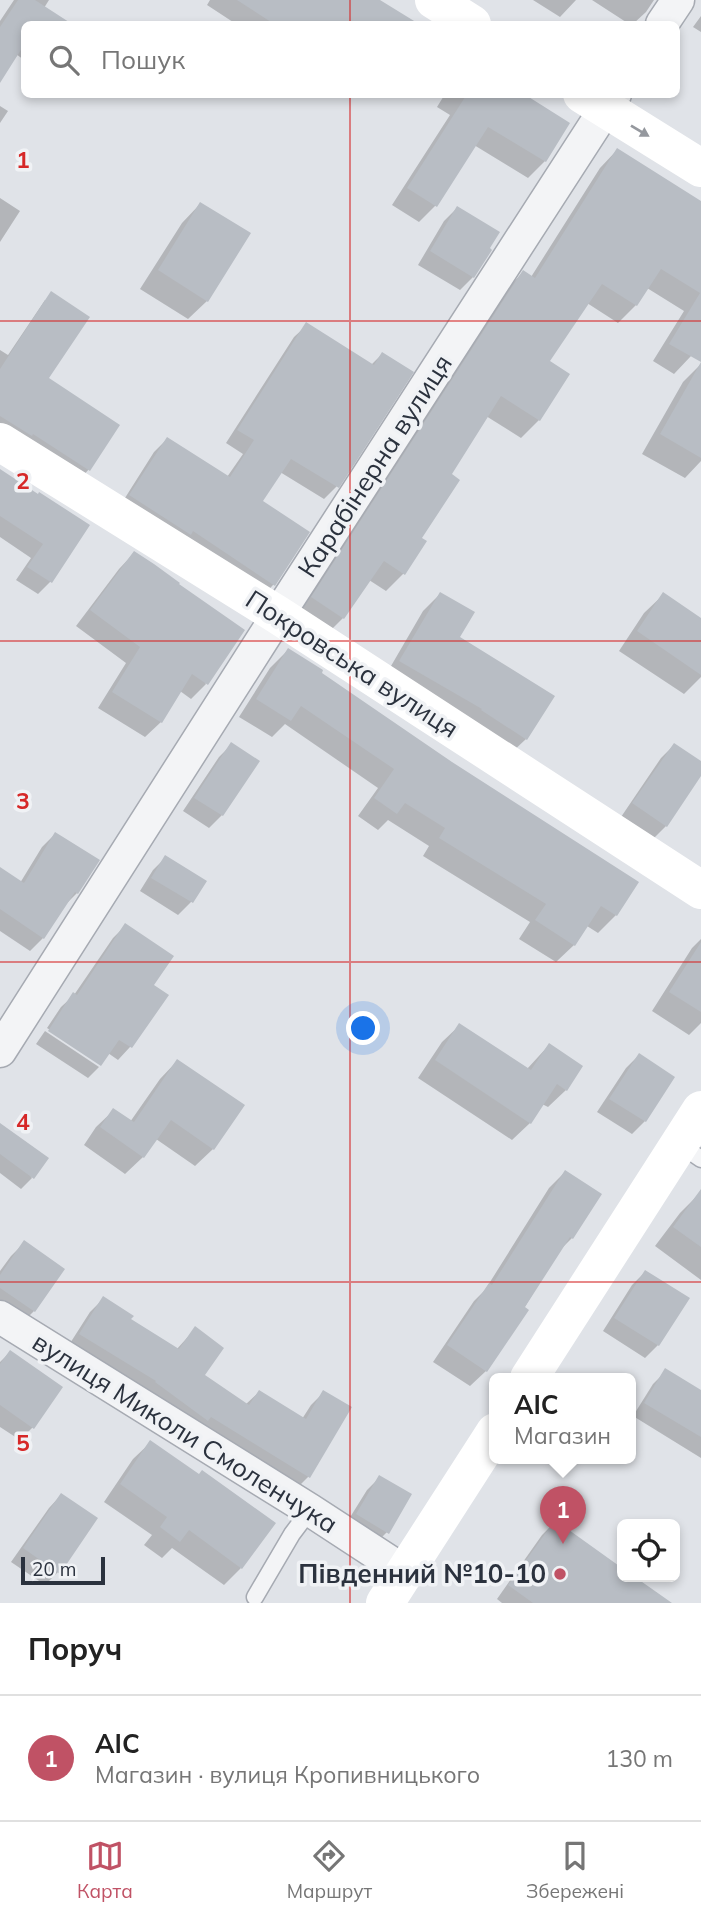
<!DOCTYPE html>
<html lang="uk">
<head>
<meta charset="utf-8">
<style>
	:root { --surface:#fff; --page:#f2f2f2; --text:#222; --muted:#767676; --line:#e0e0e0; --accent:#c05265 }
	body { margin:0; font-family:Mulish,sans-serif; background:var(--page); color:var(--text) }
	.controls { position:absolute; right:21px; bottom:21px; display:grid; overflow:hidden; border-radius:10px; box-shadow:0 4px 10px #0003 }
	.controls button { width:63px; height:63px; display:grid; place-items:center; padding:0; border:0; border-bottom:2px solid var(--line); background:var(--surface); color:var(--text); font:35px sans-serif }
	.scale { position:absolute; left:21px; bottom:18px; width:84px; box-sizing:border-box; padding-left:7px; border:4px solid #2b323e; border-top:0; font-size:19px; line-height:24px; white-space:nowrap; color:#2b323e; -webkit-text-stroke:5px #f0f2f5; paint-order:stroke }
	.you { position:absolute; left:364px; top:1029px; width:24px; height:24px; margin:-18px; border:5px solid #fff; border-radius:50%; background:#1a73e8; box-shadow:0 0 0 10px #1a73e833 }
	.badge { display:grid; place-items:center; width:46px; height:46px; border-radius:50%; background:var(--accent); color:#fff; font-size:23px; font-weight:700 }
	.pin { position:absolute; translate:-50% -58px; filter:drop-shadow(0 2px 4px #0008) }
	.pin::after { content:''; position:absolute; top:37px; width:24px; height:21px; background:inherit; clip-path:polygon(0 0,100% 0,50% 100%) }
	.popup { position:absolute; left:489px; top:1373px; width:147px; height:91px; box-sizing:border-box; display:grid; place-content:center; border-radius:10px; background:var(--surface); filter:drop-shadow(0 2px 5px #0005); font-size:23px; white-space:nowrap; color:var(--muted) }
	.popup b { font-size:26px; color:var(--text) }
	.popup::after { content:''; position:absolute; left:50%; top:100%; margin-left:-14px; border:14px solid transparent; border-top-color:var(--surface) }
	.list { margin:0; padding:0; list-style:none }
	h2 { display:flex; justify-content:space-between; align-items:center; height:91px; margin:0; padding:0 28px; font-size:30px }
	h2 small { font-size:23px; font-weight:400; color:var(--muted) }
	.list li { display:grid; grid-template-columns:46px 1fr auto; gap:21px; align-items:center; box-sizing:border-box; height:126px; padding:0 28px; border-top:2px solid var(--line) }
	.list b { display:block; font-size:26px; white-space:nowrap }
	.list p { margin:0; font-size:23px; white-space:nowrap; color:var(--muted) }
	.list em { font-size:23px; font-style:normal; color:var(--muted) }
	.icon { flex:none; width:38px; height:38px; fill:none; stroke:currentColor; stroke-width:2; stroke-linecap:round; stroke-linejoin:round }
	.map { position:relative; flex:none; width:701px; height:1603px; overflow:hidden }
	.search { position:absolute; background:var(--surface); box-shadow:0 4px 10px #0003; left:21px; right:21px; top:21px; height:77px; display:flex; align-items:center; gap:18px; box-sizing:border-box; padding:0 24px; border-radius:10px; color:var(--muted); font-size:26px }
	.sheet { height:217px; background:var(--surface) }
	nav { display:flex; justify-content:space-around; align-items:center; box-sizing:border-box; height:98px; border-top:2px solid var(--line); background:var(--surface); font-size:19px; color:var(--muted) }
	nav a { display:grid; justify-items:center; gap:4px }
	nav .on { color:var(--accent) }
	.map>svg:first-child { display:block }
	.shadow { fill:#0003 }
	.building { fill:#b8bdc4 }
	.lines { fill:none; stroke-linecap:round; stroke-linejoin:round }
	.lane-casing { stroke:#a6aab2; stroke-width:19 }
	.street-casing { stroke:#a6aab2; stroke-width:35 }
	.lane { stroke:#f3f4f6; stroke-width:16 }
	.street { stroke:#f3f4f6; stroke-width:32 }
	.secondary { stroke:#fff; stroke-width:38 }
	.oneway { fill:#95989e }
	.grid { fill:none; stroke:#d62828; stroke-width:2; stroke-opacity:0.55 }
	.poi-dot { fill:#c05265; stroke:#f0f2f5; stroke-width:2.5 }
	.labels { text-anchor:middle; stroke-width:7; stroke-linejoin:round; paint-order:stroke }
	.street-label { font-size:26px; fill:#2b323e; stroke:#f0f2f5 }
	.poi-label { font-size:26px; font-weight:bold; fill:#2b323e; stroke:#f0f2f5; text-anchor:end }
	.grid-label { font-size:23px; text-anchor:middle; font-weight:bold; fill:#d62828; stroke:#f0f2f5; stroke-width:7; stroke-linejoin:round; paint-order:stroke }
</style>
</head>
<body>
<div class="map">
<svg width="701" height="1603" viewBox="0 0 701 1603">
	<rect width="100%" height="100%" fill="#e0e3e8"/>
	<path class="shadow" d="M 14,0 L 49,0 L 44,8 L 69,24 L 24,24 L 24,60 L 16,54 L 0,80 L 0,21 Z
		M 210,0 L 377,0 L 398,13 L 390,24 L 236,24 L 207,5 Z
		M 533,0 L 576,0 L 560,17 Z
		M 592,0 L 654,0 L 646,12 L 633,24 L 629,24 Z
		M 701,16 L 701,32 L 693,27 Z
		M 445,94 L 521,94 L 568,123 L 545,161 L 528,178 L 474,145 L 436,205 L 419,222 L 392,205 L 450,115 L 437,107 Z
		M 0,106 L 8,111 L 0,123 Z
		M 617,150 L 701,203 L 701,340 L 691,356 L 674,374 L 653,361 L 684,311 L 647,288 L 636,305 L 618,323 L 587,303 L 548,362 L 539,420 L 521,438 L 486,416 L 449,474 L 404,573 L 386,591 L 369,580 L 343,618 L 325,636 L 295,615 L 506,290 L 523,272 L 531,277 L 600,168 Z
		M 0,198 L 20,211 L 0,242 Z
		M 200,204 L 207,301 L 188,319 L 140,289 L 182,223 Z
		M 457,208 L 473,277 L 460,290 L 418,265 L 444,221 Z
		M 45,300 L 47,379 L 89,469 L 83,476 L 0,425 L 0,350 L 8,355 Z
		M 307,325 L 371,365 L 382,354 L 337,486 L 324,499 L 280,472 L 260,501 L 307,533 L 273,585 L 261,598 L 118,509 L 154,452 L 167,439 L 227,477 L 243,454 L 226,443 L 294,337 Z
		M 701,364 L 701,461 L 685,478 L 642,454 L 683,382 Z
		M 0,471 L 38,496 L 51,581 L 38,594 L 16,580 L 31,558 L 0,537 Z
		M 134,553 L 206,684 L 191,699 L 180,691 L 161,722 L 145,737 L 98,708 L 126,663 L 76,626 L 119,569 Z
		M 440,594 L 458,638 L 526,739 L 509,755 L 384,678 L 423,611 Z
		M 663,595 L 701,620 L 701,677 L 684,694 L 619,651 L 644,613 Z
		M 288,650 L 319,673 L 616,915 L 598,933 L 587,926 L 574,945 L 556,962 L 519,939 L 530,922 L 423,856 L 429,846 L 388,820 L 378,830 L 358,816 L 378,788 L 285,724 L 272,737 L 239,717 L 270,668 Z
		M 232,744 L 257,762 L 222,815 L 209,828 L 183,811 L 219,757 Z
		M 674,745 L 701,763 L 701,773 L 666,826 L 653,839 L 621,817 L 661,758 Z
		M 55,834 L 77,893 L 63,907 L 43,938 L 30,951 L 0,931 L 0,870 L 20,883 L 42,847 Z
		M 166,857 L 204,881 L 191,902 L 178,915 L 140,891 L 153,870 Z
		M 126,925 L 152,985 L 166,995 L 130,1047 L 118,1060 L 108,1053 L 100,1063 L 47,1028 L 61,1007 L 74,995 L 113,938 Z
		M 701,939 L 701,1023 L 689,1035 L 652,1011 L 692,948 Z
		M 460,1025 L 527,1069 L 549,1045 L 566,1090 L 548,1107 L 542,1104 L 530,1123 L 512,1140 L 418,1078 L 442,1042 Z
		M 45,1031 L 99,1067 L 88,1078 L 36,1044 Z
		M 639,1055 L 645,1121 L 632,1134 L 597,1112 L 626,1068 Z
		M 177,1061 L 213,1149 L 195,1166 L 156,1139 L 143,1157 L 125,1174 L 84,1145 L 96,1127 L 114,1110 L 130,1122 L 160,1079 Z
		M 0,1125 L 32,1178 L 21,1189 L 0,1173 Z
		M 565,1172 L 572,1238 L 558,1252 L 486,1371 L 470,1386 L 433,1362 L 474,1301 L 485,1290 L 549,1188 Z
		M 699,1194 L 701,1196 L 701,1280 L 655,1246 L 680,1213 Z
		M 24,1243 L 34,1311 L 21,1324 L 0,1310 L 0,1271 L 11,1256 Z
		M 645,1272 L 658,1345 L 645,1358 L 603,1331 L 632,1285 Z
		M 103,1299 L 129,1320 L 176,1350 L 195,1329 L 203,1375 L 245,1405 L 259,1392 L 302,1419 L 311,1405 L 324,1392 L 309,1476 L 296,1489 L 67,1348 L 90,1312 Z
		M 10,1352 L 33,1427 L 20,1440 L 0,1427 L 0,1362 Z
		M 666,1371 L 701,1392 L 701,1458 L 633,1416 L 653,1384 Z
		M 151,1442 L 241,1568 L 224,1585 L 172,1548 L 162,1558 L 144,1545 L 152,1535 L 104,1502 L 133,1459 Z
		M 380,1477 L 387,1532 L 374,1545 L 344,1527 L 367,1490 Z
		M 61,1495 L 58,1572 L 45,1585 L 11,1562 L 49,1508 Z
		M 555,1522 L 622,1570 L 622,1577 L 632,1577 L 669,1603 L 502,1603 L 497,1599 L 542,1535 Z"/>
	<path class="building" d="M 18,0 L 35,0 L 72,24 L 24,24 L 24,45 L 0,83 L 0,27 Z
		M 237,0 L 380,0 L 419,24 L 274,24 Z
		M 467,94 L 524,94 L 570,123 L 546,162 L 488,127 L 437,207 L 407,188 Z
		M 617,148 L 701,201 L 701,458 L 660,434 L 701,362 L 669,344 L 700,293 L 661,269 L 637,306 L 602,284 L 550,361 L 570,374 L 540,421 L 501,396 L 452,474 L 460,480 L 422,538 L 427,541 L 405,575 L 384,561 L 344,619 L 311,597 L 523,270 L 535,278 Z
		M 200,202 L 251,233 L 208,302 L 158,270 Z
		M 457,206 L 500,232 L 490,248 L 492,250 L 474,278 L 430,251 Z
		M 51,291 L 90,317 L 49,378 L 120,425 L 90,471 L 33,434 L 32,436 L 0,416 L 0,369 Z
		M 306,322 L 374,365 L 382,352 L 414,372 L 339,488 L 291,459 L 263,501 L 310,532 L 275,586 L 193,531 L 191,535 L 129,495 L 167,437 L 230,477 L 254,440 L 237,430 Z
		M 0,469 L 38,494 L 39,492 L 90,525 L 52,583 L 27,567 L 43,544 L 0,516 Z
		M 134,551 L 154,564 L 180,583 L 179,584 L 245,630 L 208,685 L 192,674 L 162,723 L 112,692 L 140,647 L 90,610 Z
		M 440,592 L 475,612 L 460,637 L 555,696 L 527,740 L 481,710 L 482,709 L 399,661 Z
		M 663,592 L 701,618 L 701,675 L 637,631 Z
		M 288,648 L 323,670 L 322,673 L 452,762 L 639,882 L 617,916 L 601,906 L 575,946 L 535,920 L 546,904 L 439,838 L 445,828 L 405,803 L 397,814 L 374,798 L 394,769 L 301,706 L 291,721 L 256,699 Z
		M 231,742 L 260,761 L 223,816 L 194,798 Z
		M 674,743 L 701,761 L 701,776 L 667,827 L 632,803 Z
		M 55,832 L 100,860 L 78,894 L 75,892 L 44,939 L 0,909 L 0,867 L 24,883 Z
		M 165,855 L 207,881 L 193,903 L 151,878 Z
		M 125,923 L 174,956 L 154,985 L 169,995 L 132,1048 L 119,1040 L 101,1066 L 48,1031 L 73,992 L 77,995 Z
		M 701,942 L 701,1012 L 669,992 Z
		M 459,1023 L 531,1070 L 549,1043 L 583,1066 L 567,1091 L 557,1084 L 531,1124 L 435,1060 Z
		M 639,1053 L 675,1077 L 646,1122 L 609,1099 Z
		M 177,1059 L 245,1105 L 214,1150 L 171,1120 L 144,1158 L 100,1127 L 113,1108 L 134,1122 Z
		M 0,1123 L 49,1158 L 34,1179 L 0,1154 Z
		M 565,1170 L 602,1194 L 573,1239 L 570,1237 L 525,1307 L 529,1310 L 487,1372 L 447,1345 L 489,1283 L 492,1285 Z
		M 701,1189 L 701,1247 L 673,1227 Z
		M 24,1240 L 65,1269 L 35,1312 L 0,1288 L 0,1275 Z
		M 645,1270 L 690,1298 L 659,1346 L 614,1318 Z
		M 103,1296 L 134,1316 L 131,1319 L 179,1349 L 195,1326 L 224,1348 L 205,1375 L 249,1405 L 259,1390 L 306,1419 L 323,1390 L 352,1407 L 310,1478 L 211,1417 L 208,1421 L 155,1382 L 156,1381 L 79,1334 Z
		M 10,1350 L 63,1387 L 34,1429 L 0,1405 L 0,1364 Z
		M 665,1368 L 701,1390 L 701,1437 L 644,1403 Z
		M 150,1440 L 199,1474 L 202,1470 L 276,1523 L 242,1569 L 189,1530 L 180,1542 L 160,1527 L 167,1517 L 120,1484 Z
		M 379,1475 L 412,1494 L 389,1534 L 356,1514 Z
		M 61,1493 L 98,1518 L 60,1574 L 23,1548 Z
		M 555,1520 L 622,1568 L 622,1577 L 635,1577 L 672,1603 L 533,1603 L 508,1585 Z"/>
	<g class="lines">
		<defs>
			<path id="lane" d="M 679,1144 L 701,1159
				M 255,1597 L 292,1534 L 310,1510"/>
			<path id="street" d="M 662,24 L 678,0
				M 0,1051 L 278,615 L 615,94
				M 0,1317 L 310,1510 L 405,1572"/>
		</defs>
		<use href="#lane" class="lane-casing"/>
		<use href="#street" class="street-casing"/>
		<use href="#lane" class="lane"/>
		<use href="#street" class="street"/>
		<path class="secondary" d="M 434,0 L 472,24
			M 582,94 L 701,168
			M 0,442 L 278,615 L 701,890
			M 529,1378 L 701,1110
			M 385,1603 L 495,1432"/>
	</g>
	<defs><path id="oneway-solid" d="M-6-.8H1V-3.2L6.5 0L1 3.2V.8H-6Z" transform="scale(1.75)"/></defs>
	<use class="oneway" href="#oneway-solid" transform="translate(640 131) rotate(31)"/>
	<path class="grid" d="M 350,0 L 350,24M 350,94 L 350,1603M 0,321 L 701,321M 0,641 L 701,641M 0,962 L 701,962M 0,1282 L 701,1282"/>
	<circle class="poi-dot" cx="560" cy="1574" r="7"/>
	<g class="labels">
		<g class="street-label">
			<text transform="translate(375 466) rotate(-57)" y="9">Карабінерна вулиця</text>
			<text transform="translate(352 664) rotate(33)" y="9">Покровська вулиця</text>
			<text transform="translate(185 1433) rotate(32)" y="9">вулиця Миколи Смоленчука</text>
		</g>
		<g class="poi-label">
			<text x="546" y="1583">Південний №10-10</text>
		</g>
	</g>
	<g class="grid-label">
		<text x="23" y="168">1</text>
		<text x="23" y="489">2</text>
		<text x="23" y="809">3</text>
		<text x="23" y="1130">4</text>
		<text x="23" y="1451">5</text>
	</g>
</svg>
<div class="controls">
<button><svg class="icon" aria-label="locate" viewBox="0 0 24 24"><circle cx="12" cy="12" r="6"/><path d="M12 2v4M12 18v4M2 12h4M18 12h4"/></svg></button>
</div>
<div class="scale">20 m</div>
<div class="you"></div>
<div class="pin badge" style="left:563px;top:1544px">1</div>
<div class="popup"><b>АІС</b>Магазин</div>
<div class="search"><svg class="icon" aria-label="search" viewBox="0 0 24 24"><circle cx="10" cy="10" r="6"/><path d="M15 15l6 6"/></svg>Пошук</div>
</div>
<section class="sheet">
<h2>Поруч<small></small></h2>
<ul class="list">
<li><span class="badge">1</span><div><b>АІС</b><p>Магазин · вулиця Кропивницького</p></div><em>130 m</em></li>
</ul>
</section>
<nav>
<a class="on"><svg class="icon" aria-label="map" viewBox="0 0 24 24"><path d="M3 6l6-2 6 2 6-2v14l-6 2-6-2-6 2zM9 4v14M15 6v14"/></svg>Карта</a>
<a><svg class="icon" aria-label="directions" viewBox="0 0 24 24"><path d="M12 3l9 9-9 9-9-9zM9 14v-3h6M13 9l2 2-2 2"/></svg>Маршрут</a>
<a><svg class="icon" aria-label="saved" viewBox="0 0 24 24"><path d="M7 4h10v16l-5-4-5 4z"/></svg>Збережені</a>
</nav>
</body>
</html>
